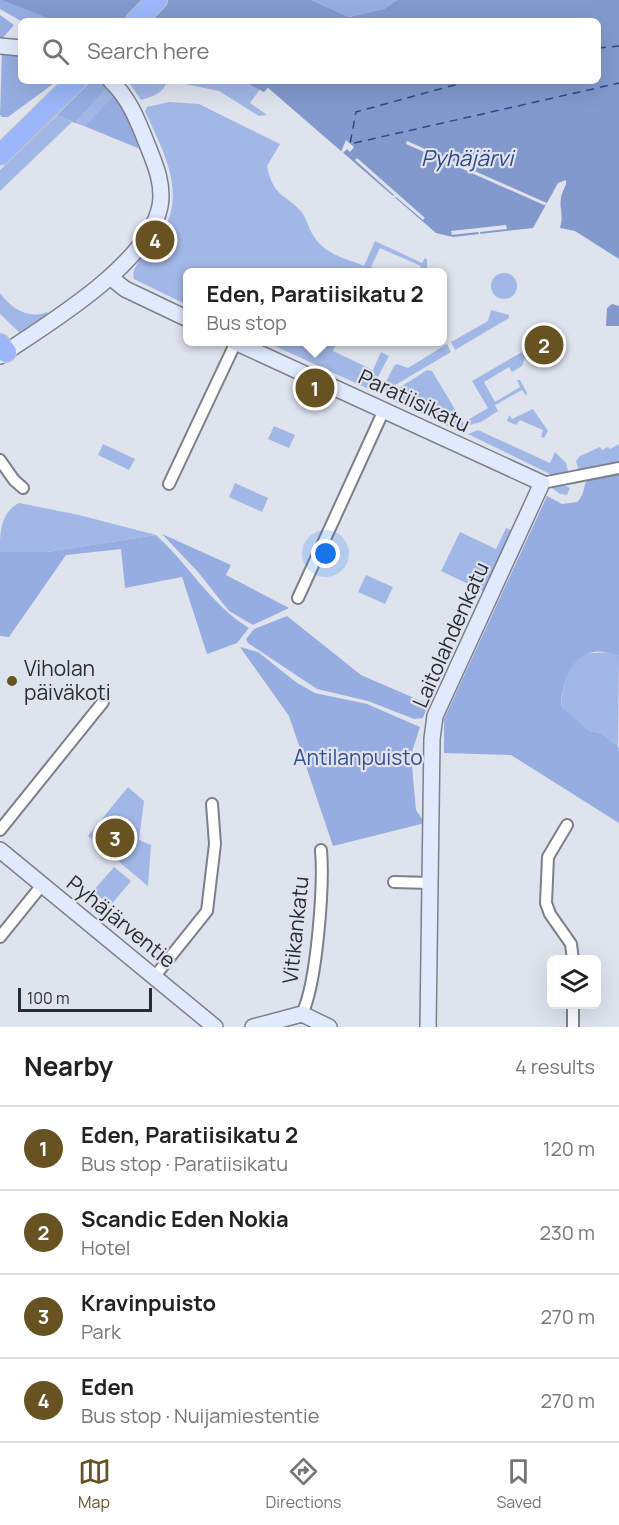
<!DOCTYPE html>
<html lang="en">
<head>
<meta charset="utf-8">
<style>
	:root { --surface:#fff; --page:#f2f2f2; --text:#222; --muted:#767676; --line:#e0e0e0; --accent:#675321 }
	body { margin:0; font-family:Manrope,sans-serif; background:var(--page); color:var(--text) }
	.controls { position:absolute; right:18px; bottom:18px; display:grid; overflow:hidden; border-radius:9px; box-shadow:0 6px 24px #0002 }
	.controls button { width:54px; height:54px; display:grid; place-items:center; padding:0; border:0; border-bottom:2px solid var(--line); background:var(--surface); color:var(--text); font:30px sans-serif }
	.scale { position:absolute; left:18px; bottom:15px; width:134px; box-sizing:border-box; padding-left:6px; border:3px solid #2a2c30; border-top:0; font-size:16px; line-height:21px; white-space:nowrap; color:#2a2c30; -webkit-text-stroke:4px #dee3ee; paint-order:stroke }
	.you { position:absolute; left:326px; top:554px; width:21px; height:21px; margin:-15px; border:4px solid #fff; border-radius:50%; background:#1a73e8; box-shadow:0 0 0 9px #1a73e833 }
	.badge { display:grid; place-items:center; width:39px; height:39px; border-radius:50%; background:var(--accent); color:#fff; font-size:20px; font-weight:700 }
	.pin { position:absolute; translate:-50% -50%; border:3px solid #fff; box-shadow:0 2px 6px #0006 }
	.popup { position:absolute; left:183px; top:268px; width:264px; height:78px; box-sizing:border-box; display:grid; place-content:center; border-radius:9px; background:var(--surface); filter:drop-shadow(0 2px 4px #0005); font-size:20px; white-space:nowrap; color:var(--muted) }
	.popup b { font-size:22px; color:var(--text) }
	.popup::after { content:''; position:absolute; left:50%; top:100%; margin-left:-12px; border:12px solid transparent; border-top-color:var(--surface) }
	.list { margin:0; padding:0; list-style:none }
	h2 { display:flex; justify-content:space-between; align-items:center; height:78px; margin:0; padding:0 24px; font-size:26px }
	h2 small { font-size:20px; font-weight:400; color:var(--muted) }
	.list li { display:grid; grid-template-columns:39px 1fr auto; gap:18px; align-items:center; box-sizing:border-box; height:84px; padding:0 24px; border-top:2px solid var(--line) }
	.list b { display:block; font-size:22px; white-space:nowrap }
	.list p { margin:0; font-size:20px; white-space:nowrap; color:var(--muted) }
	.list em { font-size:20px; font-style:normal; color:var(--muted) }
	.icon { flex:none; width:33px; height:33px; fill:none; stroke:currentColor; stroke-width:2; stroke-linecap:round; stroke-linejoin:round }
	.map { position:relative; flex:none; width:619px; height:1027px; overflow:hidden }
	.search { position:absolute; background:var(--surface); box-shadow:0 6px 24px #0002; left:18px; right:18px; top:18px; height:66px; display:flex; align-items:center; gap:15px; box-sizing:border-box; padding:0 21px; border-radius:9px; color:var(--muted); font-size:22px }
	.sheet { height:414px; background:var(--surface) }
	nav { display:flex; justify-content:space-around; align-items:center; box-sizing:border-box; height:84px; border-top:2px solid var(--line); background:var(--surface); font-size:16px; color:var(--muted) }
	nav a { display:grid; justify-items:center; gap:3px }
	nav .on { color:var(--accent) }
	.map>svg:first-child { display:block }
	.green { fill:#a3b7e6 }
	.forest { fill:#97ade2 }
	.water { fill:#8398cd }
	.pier { fill:#dee3ee }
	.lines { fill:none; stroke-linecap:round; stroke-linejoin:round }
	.ferry { stroke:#304787; stroke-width:1.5; stroke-dasharray:8 6; stroke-linecap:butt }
	.street-casing { stroke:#7b808a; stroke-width:14 }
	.secondary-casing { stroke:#7b808a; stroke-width:18 }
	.highway-casing { stroke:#c3c4c5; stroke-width:22 }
	.street { stroke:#fff; stroke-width:10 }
	.secondary { stroke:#e1e9fd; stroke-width:15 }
	.highway { stroke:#9cb7f9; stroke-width:20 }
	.poi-dot { fill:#675321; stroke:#dee3ee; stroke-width:2 }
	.labels { text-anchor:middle; stroke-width:4.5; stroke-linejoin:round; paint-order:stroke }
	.street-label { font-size:21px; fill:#2a2c30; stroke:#dee3ee }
	.poi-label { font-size:21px; fill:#2a2c30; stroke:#dee3ee; text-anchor:start }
	.park-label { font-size:21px; fill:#374e90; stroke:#dee3ee }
	.water-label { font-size:22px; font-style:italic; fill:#304787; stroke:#dee3ee }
</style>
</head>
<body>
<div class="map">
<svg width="619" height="1027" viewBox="0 0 619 1027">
	<rect width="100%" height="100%" fill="#dee3ee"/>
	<path class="green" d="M 128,81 L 167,81 C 163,94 153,96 141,100 Z
		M 170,81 C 195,81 239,76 260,89 L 250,103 L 267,115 L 259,116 L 219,91 Z
		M 109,86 L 116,93 L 84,126 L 75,123 Z
		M 169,102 L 199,104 L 280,144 L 267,166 C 274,200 287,193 303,214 C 307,220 309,229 313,235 C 326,256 344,257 364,266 L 375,241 L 422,263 L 425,258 L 427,259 L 427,272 L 418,272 L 421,266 L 380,248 L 371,267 L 382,272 L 188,272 L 187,305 L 134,279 C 128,265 162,237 168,221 C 183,184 160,145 145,111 L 147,107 Z
		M 57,115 L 72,122 L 0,191 L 0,170 Z
		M491 286a13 13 0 1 1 26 0a13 13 0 1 1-26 0Z
		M 0,293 C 11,308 28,320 47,312 L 48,315 L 22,335 L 0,314 Z
		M 491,310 L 509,315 L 509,318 L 455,350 L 451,342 L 488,321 Z
		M 266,342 L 337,342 L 333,351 L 373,370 L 381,352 L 389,356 L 371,390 Z
		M 447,344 L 451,352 L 380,394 L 394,366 L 397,364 L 408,368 Z
		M 522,352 L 525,357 L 522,366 L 512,372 L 509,367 L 484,382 L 495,402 L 520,387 L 517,380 L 520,380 L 527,393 L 526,396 L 522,390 L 495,405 L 498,411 L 481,422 L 469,425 L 466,421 L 488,408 L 472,381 Z
		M 427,370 L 432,371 L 465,426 L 456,430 L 385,397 Z
		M 533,409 L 548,431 L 544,438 L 541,437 L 543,430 L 520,420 L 516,425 L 507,421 L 509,415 L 512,419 Z
		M 274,426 L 295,435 L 289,448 L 268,439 Z
		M 478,430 L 550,463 L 555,452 L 566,463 L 568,471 L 556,477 L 468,434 Z
		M 103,444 L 135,459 L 129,470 L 98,455 Z
		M 619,444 L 619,465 L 579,471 L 576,461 L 580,456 L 600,447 L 602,450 L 608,447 L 610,449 Z
		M 235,483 L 268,498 L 262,512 L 229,497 Z
		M 562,484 L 570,488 L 567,495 L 560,494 L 552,488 Z
		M 19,503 L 79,515 L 156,535 L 46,552 L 0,552 C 0,533 0,513 19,503 Z
		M 506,528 L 511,530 L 483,591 L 441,571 L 460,532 L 496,549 Z
		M 366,575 L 393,587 L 385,604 L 358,592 Z
		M 609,652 L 619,656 L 618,748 L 601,733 L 590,731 L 561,708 C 562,694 566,662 580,656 C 588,652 600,653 609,652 Z
		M 128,787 L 144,801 L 139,840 L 151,845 L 148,886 L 88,836 Z
		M 114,867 L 131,881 L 110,906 L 93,891 Z"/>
	<path class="forest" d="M 0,0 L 4,0 L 55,21 L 21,21 L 0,9 Z
		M 311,0 L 397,0 L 384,9 L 349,17 Z
		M 0,15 L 14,25 L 0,41 Z
		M 2,52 L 21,53 L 21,81 L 57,81 L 8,117 L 2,117 L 0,115 Z
		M 91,81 L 104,81 L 109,86 L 75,123 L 57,115 Z
		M 116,93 L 145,151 L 84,126 Z
		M 619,471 L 619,656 C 579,639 562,673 561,707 L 590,731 L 601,733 L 619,748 L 619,823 L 511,755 L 444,753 L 444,719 L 547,496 L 562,504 L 577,502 C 586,494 582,485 589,477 Z
		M 162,534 L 231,565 L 226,575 L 289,608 L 253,625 L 229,611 L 198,572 Z
		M 156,535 C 190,566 210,604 249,628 L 237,643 L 207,654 L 182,577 L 125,588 L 121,549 L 66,555 L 9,637 L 0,636 L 0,552 L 46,552 Z
		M 287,616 L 361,675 L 428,704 L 423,718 L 414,719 L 368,701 L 317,689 L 248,643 L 246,639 L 254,629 Z
		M 240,647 L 258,652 L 297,683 L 315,693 L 367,704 L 420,727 L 411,755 L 416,810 L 425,823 L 333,846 L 289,716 Z"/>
	<path class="water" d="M 2,0 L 311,0 L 349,17 L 384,9 L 397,0 L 619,0 L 619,259 L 575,231 L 560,228 C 564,215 559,208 561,198 C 562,190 567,187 566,180 L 558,183 L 533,228 L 453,237 L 436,233 L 268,88 L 264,92 L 247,83 L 223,81 L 598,81 L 598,21 L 55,21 Z
		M 612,304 L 619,306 L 619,326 L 606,326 L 607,308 Z"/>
	<path class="pier" d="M 268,88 L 341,152 L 346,140 L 354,147 L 350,152 L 347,149 L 343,153 L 353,162 L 351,164 L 268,92 L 262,94 Z
		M 407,141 L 549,204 L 544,205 L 406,144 Z
		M 357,158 L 425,218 L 423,220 L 396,197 L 391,199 L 394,195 L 355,160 Z
		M 506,225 L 507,229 L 480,232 L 481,237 L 478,232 L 452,235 L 451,231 Z"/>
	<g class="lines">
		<path class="ferry" d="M 598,48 L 619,46
			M 469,81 L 356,112 L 350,144 L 619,83"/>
		<defs>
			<path id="street" d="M 0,460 L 14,480 L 23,488
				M 542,483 L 619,468
				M 169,484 L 236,342
				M 298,598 L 384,410
				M 567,825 L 548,857 L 546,903 L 550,914 L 571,944 L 573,960
				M 0,830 L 103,702
				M 394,882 L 430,883
				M 0,937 L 42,885
				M 155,976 L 207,911 L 215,844 L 212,804
				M 302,1014 C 317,983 324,885 321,850
				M 573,1027 L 573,1004"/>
			<path id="secondary" d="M 0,46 L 21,48
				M 110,277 L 125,289 L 188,319
				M 235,342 L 542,483 L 435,716 L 432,739 L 428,1027
				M 0,356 C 46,325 149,264 160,206 C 164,184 155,164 147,144 C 138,121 129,98 111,81
				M 0,850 L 215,1027
				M 253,1027 L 302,1014 L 329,1027"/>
			<path id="highway" d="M 136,21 L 157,0
				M 0,155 L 76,81
				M 0,344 L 6,352"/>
		</defs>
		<use href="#street" class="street-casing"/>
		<use href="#secondary" class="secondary-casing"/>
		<use href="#highway" class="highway-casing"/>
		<use href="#street" class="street"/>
		<use href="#secondary" class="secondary"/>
		<use href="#highway" class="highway"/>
	</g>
	<circle class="poi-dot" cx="12" cy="681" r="6"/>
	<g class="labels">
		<g class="street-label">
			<text transform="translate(414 401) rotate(25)" y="7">Paratiisikatu</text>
			<text transform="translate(451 635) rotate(-66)" y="7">Laitolahdenkatu</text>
			<text transform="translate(121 922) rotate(39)" y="7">Pyhäjärventie</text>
			<text transform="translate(296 930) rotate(-84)" y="7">Vitikankatu</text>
		</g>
		<g class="poi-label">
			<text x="24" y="676">Viholan<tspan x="24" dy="24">päiväkoti</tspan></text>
		</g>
		<g class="park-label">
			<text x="358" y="765">Antilanpuisto</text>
		</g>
		<g class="water-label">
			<text x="467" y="166">Pyhäjärvi</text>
		</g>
	</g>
</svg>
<div class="controls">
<button><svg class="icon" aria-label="layers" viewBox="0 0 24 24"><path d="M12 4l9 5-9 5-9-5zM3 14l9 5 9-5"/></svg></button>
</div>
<div class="scale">100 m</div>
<div class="you"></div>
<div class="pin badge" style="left:315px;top:388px">1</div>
<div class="popup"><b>Eden, Paratiisikatu 2</b>Bus stop</div>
<div class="pin badge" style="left:544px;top:345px">2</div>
<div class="pin badge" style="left:115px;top:838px">3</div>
<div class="pin badge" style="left:155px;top:240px">4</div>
<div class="search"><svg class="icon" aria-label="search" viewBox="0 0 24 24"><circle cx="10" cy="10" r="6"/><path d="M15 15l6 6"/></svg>Search here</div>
</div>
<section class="sheet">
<h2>Nearby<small>4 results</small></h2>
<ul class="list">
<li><span class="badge">1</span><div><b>Eden, Paratiisikatu 2</b><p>Bus stop · Paratiisikatu</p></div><em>120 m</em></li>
<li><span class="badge">2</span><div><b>Scandic Eden Nokia</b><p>Hotel</p></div><em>230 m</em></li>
<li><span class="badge">3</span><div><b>Kravinpuisto</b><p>Park</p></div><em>270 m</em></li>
<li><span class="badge">4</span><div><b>Eden</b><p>Bus stop · Nuijamiestentie</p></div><em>270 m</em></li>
</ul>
</section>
<nav>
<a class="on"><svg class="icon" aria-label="map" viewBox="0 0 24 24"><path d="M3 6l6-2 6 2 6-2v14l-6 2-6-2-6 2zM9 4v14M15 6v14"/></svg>Map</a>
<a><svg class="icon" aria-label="directions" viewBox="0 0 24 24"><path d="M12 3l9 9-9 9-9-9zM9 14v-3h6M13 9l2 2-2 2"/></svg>Directions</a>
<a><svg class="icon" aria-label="saved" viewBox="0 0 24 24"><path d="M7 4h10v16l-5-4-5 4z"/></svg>Saved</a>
</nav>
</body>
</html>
